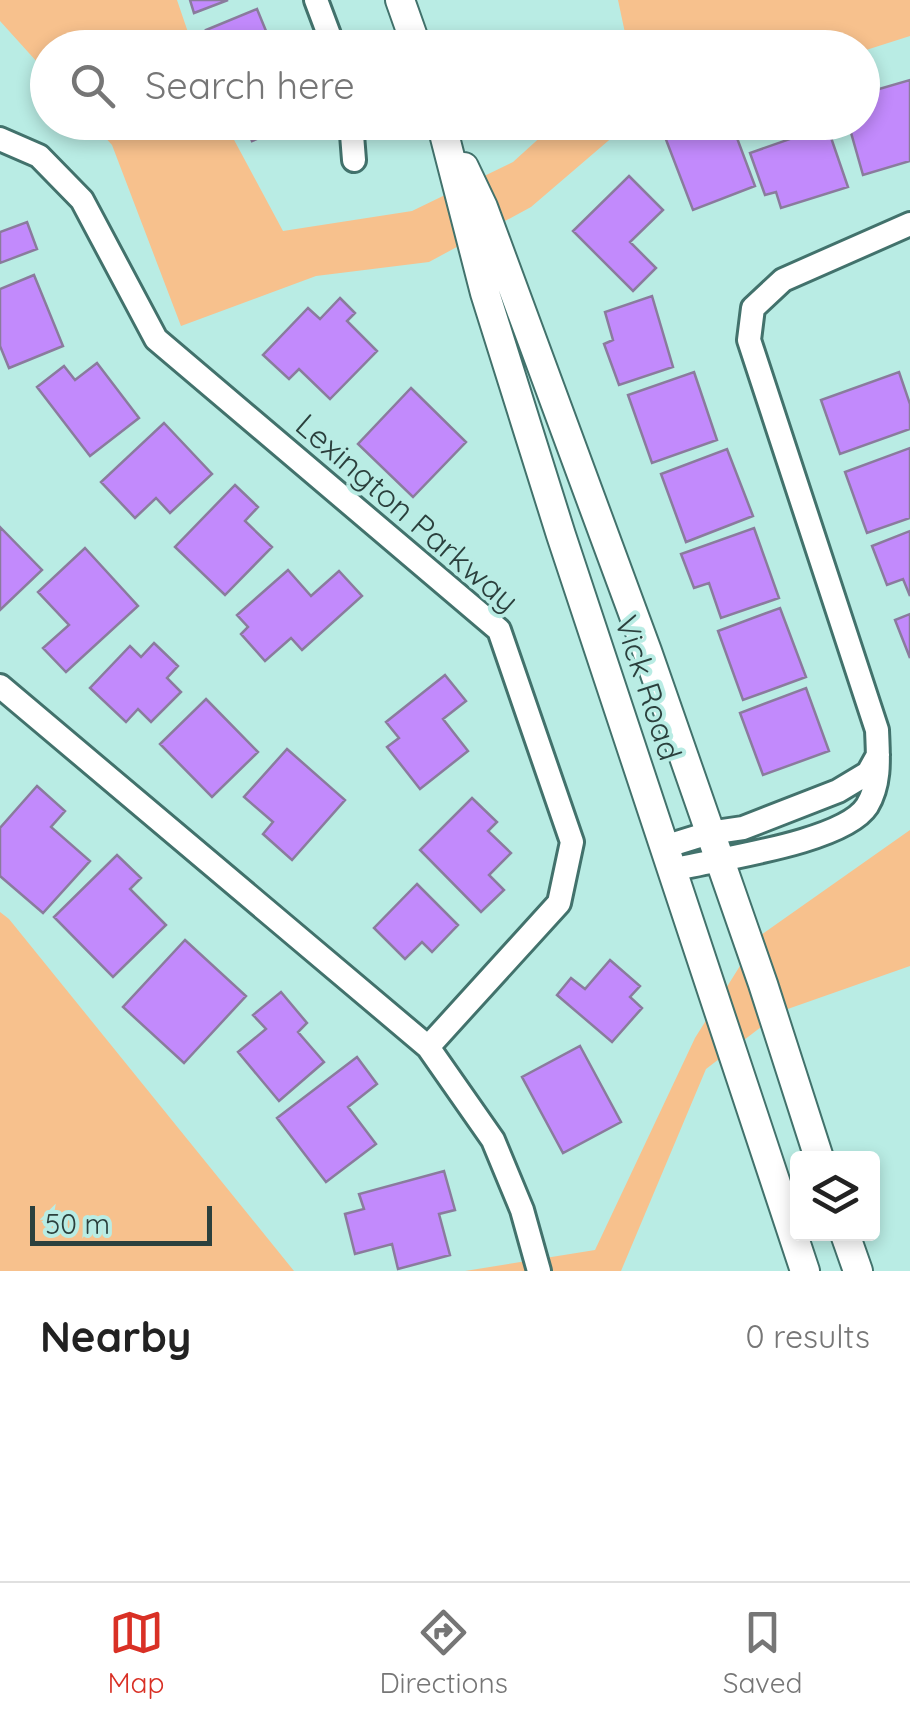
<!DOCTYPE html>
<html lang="en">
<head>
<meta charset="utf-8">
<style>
	:root { --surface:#fff; --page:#f2f2f2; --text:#222; --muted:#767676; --line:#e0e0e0; --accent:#d93025 }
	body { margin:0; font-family:Quicksand,sans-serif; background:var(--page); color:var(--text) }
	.controls { position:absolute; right:30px; bottom:30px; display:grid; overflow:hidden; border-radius:10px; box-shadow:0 5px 15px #0003 }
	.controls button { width:90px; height:90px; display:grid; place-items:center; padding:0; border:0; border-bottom:2px solid var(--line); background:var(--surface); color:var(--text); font:50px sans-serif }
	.scale { position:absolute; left:30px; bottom:25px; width:182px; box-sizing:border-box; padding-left:10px; border:5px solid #2b403d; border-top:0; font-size:28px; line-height:35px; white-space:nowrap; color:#2b403d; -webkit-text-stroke:8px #b9ece4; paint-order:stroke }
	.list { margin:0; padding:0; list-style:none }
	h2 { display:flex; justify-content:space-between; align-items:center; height:130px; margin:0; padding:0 40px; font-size:42px }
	h2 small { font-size:32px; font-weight:400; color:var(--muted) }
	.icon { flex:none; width:55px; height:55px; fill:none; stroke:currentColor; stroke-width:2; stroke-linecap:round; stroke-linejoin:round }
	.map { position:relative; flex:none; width:910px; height:1271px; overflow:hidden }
	.search { position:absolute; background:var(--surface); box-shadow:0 5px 15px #0003; left:30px; right:30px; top:30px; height:110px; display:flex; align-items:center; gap:25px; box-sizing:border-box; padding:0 35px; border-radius:55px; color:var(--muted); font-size:38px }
	.sheet { height:310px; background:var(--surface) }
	nav { display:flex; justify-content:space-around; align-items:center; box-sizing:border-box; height:140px; border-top:2px solid var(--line); background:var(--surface); font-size:28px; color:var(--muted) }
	nav a { display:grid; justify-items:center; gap:5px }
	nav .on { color:var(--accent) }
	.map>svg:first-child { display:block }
	.green { fill:#f7c18d }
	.building { fill:#c28afc; stroke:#8a7b9d; stroke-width:2.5 }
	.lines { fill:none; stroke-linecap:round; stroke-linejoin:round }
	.minor-casing { stroke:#42726c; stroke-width:28 }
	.tertiary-casing { stroke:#42726c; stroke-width:32 }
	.minor { stroke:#fff; stroke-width:22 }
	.tertiary { stroke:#fff; stroke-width:28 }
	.labels { text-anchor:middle; stroke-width:8; stroke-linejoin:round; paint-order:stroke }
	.street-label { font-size:32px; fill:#2b403d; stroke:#b9ece4 }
</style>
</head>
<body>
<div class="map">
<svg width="910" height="1271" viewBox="0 0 910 1271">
	<rect width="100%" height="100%" fill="#b9ece4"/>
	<path class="green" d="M 0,0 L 177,0 L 193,47 L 48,48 L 47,73 L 0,21 Z
		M 618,0 L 910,0 L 910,36 L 863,51 L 862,48 L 628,47 Z
		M 92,123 L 225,123 L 283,231 L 412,211 L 513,162 L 556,123 L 629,123 L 531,207 L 429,262 L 316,276 L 181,326 L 112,145 Z
		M 910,830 L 910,966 L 782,1011 L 706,1069 L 621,1271 L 465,1271 L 595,1250 L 695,1038 L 758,937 Z
		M 0,912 L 9,919 L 294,1271 L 0,1271 Z"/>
	<path class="building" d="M 190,0 L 228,0 L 194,13 Z
		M 257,9 L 273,48 L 213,48 L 206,30 Z
		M 910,80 L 910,161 L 863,175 L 848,122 L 862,122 L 862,94 Z
		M 244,122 L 297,122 L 252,141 Z
		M 703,122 L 731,122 L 755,186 L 693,210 L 665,137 Z
		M 827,126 L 848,187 L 781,208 L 776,192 L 765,195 L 750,153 Z
		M 629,176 L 663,210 L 630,242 L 656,268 L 633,291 L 573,231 Z
		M 27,222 L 37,249 L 0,263 L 0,232 Z
		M 34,275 L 63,346 L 9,368 L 0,346 L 0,289 Z
		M 652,296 L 673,367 L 619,385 L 604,344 L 613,340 L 605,312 Z
		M 340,298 L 355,313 L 347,321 L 377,351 L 330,399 L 299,369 L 289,379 L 263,355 L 308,308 L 320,319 Z
		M 97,363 L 139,418 L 90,456 L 37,387 L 64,366 L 75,380 Z
		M 694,372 L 717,440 L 652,463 L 628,395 Z
		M 899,372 L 910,404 L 910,429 L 840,454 L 821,400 Z
		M 411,388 L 466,442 L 413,497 L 358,444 Z
		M 164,423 L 212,474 L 170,513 L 156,498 L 135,518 L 101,482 Z
		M 910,448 L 910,518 L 867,533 L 845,472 Z
		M 727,449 L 753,516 L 686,542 L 661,474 Z
		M 235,485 L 258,507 L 245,521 L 272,547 L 225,595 L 175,547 Z
		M 0,527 L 42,570 L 0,610 Z
		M 754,528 L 779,598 L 721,618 L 709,583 L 694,588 L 681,554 Z
		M 910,531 L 910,596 L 903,579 L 887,585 L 872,546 Z
		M 85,548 L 138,606 L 66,672 L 43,648 L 69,625 L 38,592 Z
		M 288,570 L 311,596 L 339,571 L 362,596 L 302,650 L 291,638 L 265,661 L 241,634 L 248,627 L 237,615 Z
		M 780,608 L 806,677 L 743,700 L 718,631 Z
		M 910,614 L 910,658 L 895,620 Z
		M 154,643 L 178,666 L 167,678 L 181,692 L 151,722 L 138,709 L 126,722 L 90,688 L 130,646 L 141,657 Z
		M 445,675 L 466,701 L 443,719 L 468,751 L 420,789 L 387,747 L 399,738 L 386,722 Z
		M 806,688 L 829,751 L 763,775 L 740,713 Z
		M 206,699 L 258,752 L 212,797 L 160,744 Z
		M 287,749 L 345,800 L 292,860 L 263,834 L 273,822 L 244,797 Z
		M 37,786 L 65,811 L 51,827 L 90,861 L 43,913 L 0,876 L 0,828 Z
		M 472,798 L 497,822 L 488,831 L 511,853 L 489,875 L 504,890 L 481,912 L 420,850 Z
		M 117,855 L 141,878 L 130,889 L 166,925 L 113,977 L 54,917 Z
		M 417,884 L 458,925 L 432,952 L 422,942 L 405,959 L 374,928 Z
		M 185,940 L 246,996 L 184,1063 L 123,1007 Z
		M 610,960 L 640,986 L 630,997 L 642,1008 L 612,1042 L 557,995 L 571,978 L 585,989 Z
		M 281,992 L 307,1023 L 298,1032 L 324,1062 L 279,1101 L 238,1052 L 266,1029 L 253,1015 Z
		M 580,1046 L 621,1122 L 563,1153 L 522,1077 Z
		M 357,1057 L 377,1084 L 348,1107 L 376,1144 L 326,1182 L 277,1118 Z
		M 444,1171 L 455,1210 L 439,1214 L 450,1255 L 398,1269 L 392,1244 L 355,1254 L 345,1214 L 364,1209 L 359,1194 Z"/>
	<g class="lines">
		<defs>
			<path id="minor" d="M 316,0 L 334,48
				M 351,122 L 354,160
				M 0,139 L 39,156 L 82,200 L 156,339 L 499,630 L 572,842 L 559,903 L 428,1047
				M 0,686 L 428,1047 L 493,1140 L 522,1210 L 539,1271
				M 664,847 L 709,833 L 743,828 L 838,791 L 868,773 L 878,755
				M 672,870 C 715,859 843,843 867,806 C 881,783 878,756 877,730 L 749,340 L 753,308 L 783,280 L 910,224"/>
			<path id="tertiary" d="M 400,0 L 417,48
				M 441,122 L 485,293 L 561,535 L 805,1271
				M 464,167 L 483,207 L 647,651 L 763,984 L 819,1158
				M 845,1234 L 858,1271"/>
		</defs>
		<use href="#minor" class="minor-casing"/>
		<use href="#tertiary" class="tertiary-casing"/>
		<use href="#minor" class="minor"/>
		<use href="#tertiary" class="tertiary"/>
	</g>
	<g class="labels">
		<g class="street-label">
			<text transform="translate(407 513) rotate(41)" y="11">Lexington Parkway</text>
			<text transform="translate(648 688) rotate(72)" y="11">Vick Road</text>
		</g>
	</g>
</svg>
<div class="controls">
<button><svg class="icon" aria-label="layers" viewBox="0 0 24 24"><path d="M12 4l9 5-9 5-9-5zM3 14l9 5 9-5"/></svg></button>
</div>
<div class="scale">50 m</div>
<div class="search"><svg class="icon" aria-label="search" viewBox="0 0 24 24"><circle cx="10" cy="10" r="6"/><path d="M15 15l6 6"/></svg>Search here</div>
</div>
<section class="sheet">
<h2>Nearby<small>0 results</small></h2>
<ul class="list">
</ul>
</section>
<nav>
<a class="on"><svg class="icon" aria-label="map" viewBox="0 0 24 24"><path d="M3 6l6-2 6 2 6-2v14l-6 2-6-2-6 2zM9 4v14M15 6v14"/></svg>Map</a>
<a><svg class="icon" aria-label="directions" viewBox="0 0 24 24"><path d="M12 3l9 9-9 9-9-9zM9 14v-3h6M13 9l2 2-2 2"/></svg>Directions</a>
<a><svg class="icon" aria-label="saved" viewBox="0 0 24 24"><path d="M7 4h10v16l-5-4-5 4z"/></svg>Saved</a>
</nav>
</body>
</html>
